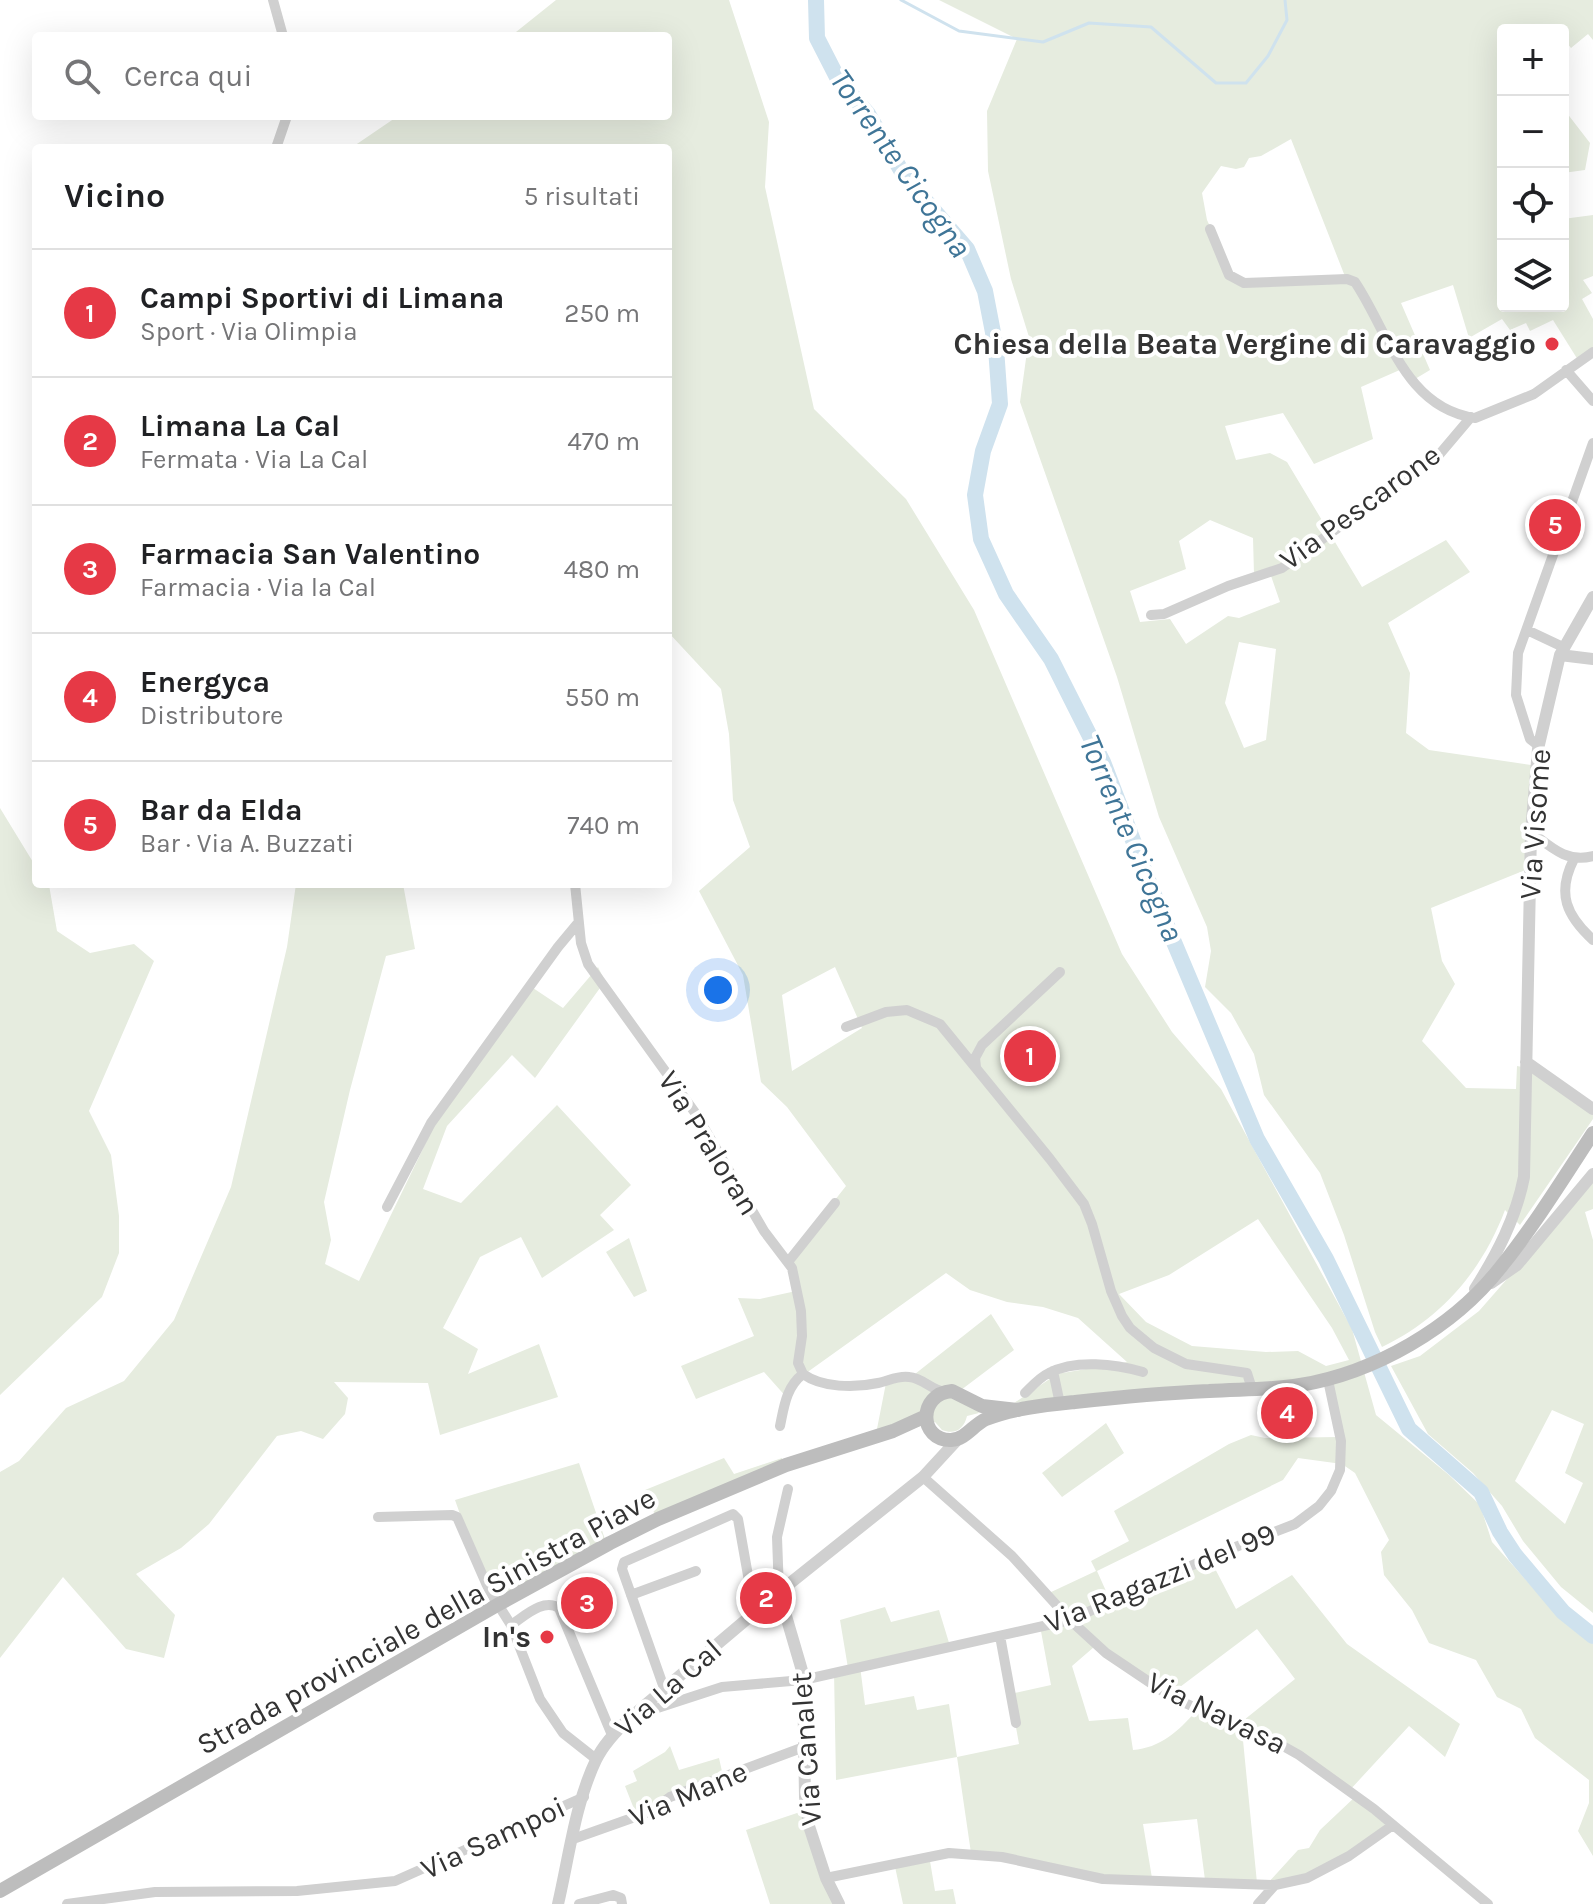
<!DOCTYPE html>
<html lang="it">
<head>
<meta charset="utf-8">
<style>
	:root { --surface:#fff; --page:#f2f2f2; --text:#202124; --muted:#757577; --line:#e0e0e0; --accent:#e63946 }
	body { margin:0; font-family:Karla,sans-serif; background:var(--page); color:var(--text) }
	.controls { position:absolute; right:24px; top:24px; display:grid; overflow:hidden; border-radius:8px; box-shadow:0 8px 32px #0002 }
	.controls button { width:72px; height:72px; display:grid; place-items:center; padding:0; border:0; border-bottom:2px solid var(--line); background:var(--surface); color:var(--text); font:40px sans-serif }
	.you { position:absolute; left:718px; top:990px; width:28px; height:28px; margin:-20px; border:6px solid #fff; border-radius:50%; background:#1a73e8; box-shadow:0 0 0 12px #1a73e833 }
	.badge { display:grid; place-items:center; width:52px; height:52px; border-radius:50%; background:var(--accent); color:#fff; font-size:26px; font-weight:700 }
	.pin { position:absolute; translate:-50% -50%; border:4px solid #fff; box-shadow:0 2px 8px #0006 }
	.list { margin:0; padding:0; list-style:none }
	h2 { display:flex; justify-content:space-between; align-items:center; height:104px; margin:0; padding:0 32px; font-size:34px }
	h2 small { font-size:26px; font-weight:400; color:var(--muted) }
	.list li { display:grid; grid-template-columns:52px 1fr auto; gap:24px; align-items:center; box-sizing:border-box; height:128px; padding:0 32px; border-top:2px solid var(--line) }
	.list b { display:block; font-size:30px; white-space:nowrap }
	.list p { margin:0; font-size:26px; white-space:nowrap; color:var(--muted) }
	.list em { font-size:26px; font-style:normal; color:var(--muted) }
	.icon { flex:none; width:44px; height:44px; fill:none; stroke:currentColor; stroke-width:2; stroke-linecap:round; stroke-linejoin:round }
	.map { position:relative; flex:none; width:1593px; height:1904px; overflow:hidden }
	.search { position:absolute; background:var(--surface); box-shadow:0 8px 32px #0002; left:32px; top:32px; width:640px; height:88px; display:flex; align-items:center; gap:20px; box-sizing:border-box; padding:0 28px; border-radius:8px; color:var(--muted); font-size:30px }
	.panel { position:absolute; background:var(--surface); box-shadow:0 8px 32px #0002; left:32px; top:144px; width:640px; height:744px; border-radius:8px }
	.map>svg:first-child { display:block }
	.green { fill:#e6ecdf; fill-rule:evenodd }
	.lines { fill:none; stroke-linecap:round; stroke-linejoin:round }
	.stream { stroke:#cfe2ee; stroke-width:3 }
	.river { stroke:#cfe2ee; stroke-width:16 }
	.minor { stroke:#d0d0d0; stroke-width:10 }
	.tertiary { stroke:#d0d0d0; stroke-width:12 }
	.secondary { stroke:#bdbdbd; stroke-width:14 }
	.poi-dot { fill:#e63946; stroke:#fff; stroke-width:3 }
	.labels { text-anchor:middle; stroke-width:8; stroke-linejoin:round; paint-order:stroke }
	.poi-label { font-size:30px; font-weight:bold; fill:#333; stroke:#fff; text-anchor:end }
	.street-label { font-size:30px; fill:#333; stroke:#fff }
	.water-label { font-size:32px; font-style:italic; fill:#3f7597; stroke:#fff }
</style>
</head>
<body>
<div class="map">
<svg width="1593" height="1904" viewBox="0 0 1593 1904">
	<rect width="100%" height="100%" fill="#fff"/>
	<path class="green" d="M 556,0 L 729,0 L 769,122 L 765,187 L 814,409 L 906,499 L 974,610 L 1122,954 L 1172,1032 L 1221,1089 L 1352,1329 L 1376,1415 L 1449,1475 L 1480,1505 L 1492,1542 L 1562,1620 L 1593,1644 L 1593,1856 L 1578,1831 L 1589,1803 L 1589,1780 L 1535,1738 L 1521,1709 L 1497,1697 L 1476,1660 L 1429,1643 L 1412,1610 L 1384,1575 L 1381,1552 L 1389,1540 L 1355,1473 L 1342,1464 L 1298,1458 L 1283,1480 L 1097,1571 L 1110,1600 L 1209,1557 L 1236,1609 L 1292,1575 L 1347,1644 L 1460,1724 L 1445,1757 L 1409,1726 L 1349,1791 L 1298,1756 L 1242,1730 L 1257,1883 L 1205,1880 L 1197,1819 L 1143,1824 L 1152,1878 L 1119,1878 L 971,1853 L 957,1757 L 836,1780 L 834,1671 L 848,1668 L 840,1620 L 885,1607 L 891,1622 L 939,1610 L 950,1646 L 860,1666 L 865,1705 L 914,1696 L 917,1710 L 949,1704 L 957,1757 L 1019,1744 L 1010,1694 L 1051,1685 L 1040,1626 L 1070,1618 L 1049,1593 L 1096,1571 L 1091,1561 L 1129,1541 L 1114,1511 L 1229,1444 L 1251,1435 L 1265,1438 L 1338,1437 L 1329,1378 L 1117,1391 L 1014,1403 L 1057,1374 L 1127,1362 L 1078,1318 L 1043,1307 L 1007,1302 L 970,1290 L 946,1273 L 802,1376 L 788,1399 L 764,1372 L 696,1399 L 681,1366 L 754,1336 L 738,1298 L 760,1299 L 796,1291 L 785,1263 L 846,1186 L 787,1107 L 761,1082 L 743,975 L 699,891 L 750,847 L 733,800 L 729,734 L 721,689 L 668,632 L 668,148 L 351,148 L 398,116 L 668,116 L 668,36 L 511,36 ZM 835,967 L 862,1028 L 792,1071 L 782,995 ZM 1258,1219 L 1332,1328 L 1349,1360 L 1326,1366 L 1298,1351 L 1266,1352 L 1192,1346 L 1146,1322 L 1119,1294 L 1169,1275 ZM 1257,1629 L 1295,1679 L 1239,1724 L 1196,1711 C 1179,1731 1160,1748 1133,1750 L 1128,1718 L 1089,1721 L 1072,1666 L 1094,1647 L 1168,1696 Z
		M 939,0 L 1593,0 L 1593,40 L 1588,34 L 1571,48 L 1563,38 L 1563,30 L 1503,30 L 1503,306 L 1563,306 L 1563,219 L 1593,215 L 1593,276 L 1583,280 L 1592,293 L 1582,299 L 1593,319 L 1593,350 L 1578,360 L 1553,320 L 1530,331 L 1526,323 L 1510,330 L 1502,319 L 1469,338 L 1453,285 L 1401,303 L 1430,370 L 1410,382 L 1402,369 L 1361,387 L 1373,439 L 1314,464 L 1283,413 L 1225,426 L 1236,460 L 1270,453 L 1287,462 L 1362,587 L 1446,540 L 1470,572 L 1388,623 L 1410,673 L 1406,733 L 1429,750 L 1545,767 L 1536,829 L 1535,866 L 1431,908 L 1442,961 L 1455,984 L 1422,1041 L 1466,1088 L 1516,1089 L 1517,1066 L 1528,1068 L 1593,1115 L 1593,1119 L 1520,1225 L 1505,1210 C 1482,1271 1441,1319 1382,1347 L 1375,1332 L 1344,1235 L 1320,1173 L 1264,1095 L 1254,1054 L 1231,1013 L 1205,987 L 1211,951 L 1207,927 L 1159,817 L 1117,677 L 1020,402 L 1029,337 L 1011,279 L 988,171 L 987,111 L 1017,39 ZM 1291,139 L 1346,279 L 1235,280 L 1207,220 L 1202,193 L 1221,166 L 1236,169 L 1244,167 L 1249,158 L 1261,156 ZM 1210,520 L 1253,538 L 1254,574 L 1269,570 L 1280,602 L 1239,618 L 1228,616 L 1186,644 L 1170,619 L 1140,622 L 1130,591 L 1186,569 L 1179,541 ZM 1239,642 L 1276,649 L 1266,740 L 1244,748 L 1225,703 Z
		M 1563,108 L 1590,143 L 1585,170 L 1563,173 Z
		M 0,808 L 36,867 L 36,884 L 49,885 L 57,931 L 90,953 L 134,944 L 154,961 L 89,1111 L 111,1155 L 119,1216 L 119,1253 L 102,1297 L 0,1395 Z
		M 296,884 L 403,884 L 415,949 L 386,956 L 350,1090 L 324,1202 L 331,1240 L 325,1264 L 359,1281 L 434,1126 L 533,988 L 563,1008 L 598,967 L 605,981 L 535,1078 L 512,1055 L 447,1126 L 423,1189 L 461,1203 L 557,1105 L 631,1185 L 600,1215 L 614,1230 L 542,1278 L 521,1237 L 480,1257 L 443,1328 L 478,1349 L 468,1374 L 539,1344 L 558,1397 L 440,1435 L 428,1383 L 334,1382 L 348,1398 L 345,1414 L 323,1439 L 301,1431 L 277,1436 L 209,1524 L 181,1548 L 136,1574 L 175,1615 L 164,1658 L 126,1649 L 63,1577 L 0,1658 L 0,1472 L 19,1461 L 66,1408 L 124,1381 L 174,1320 L 231,1187 L 287,947 Z
		M 1593,1181 L 1593,1209 L 1585,1212 L 1593,1240 L 1593,1613 L 1561,1587 L 1523,1541 L 1502,1506 L 1473,1473 L 1428,1434 L 1391,1366 L 1420,1356 L 1479,1311 ZM 1552,1410 L 1584,1424 L 1565,1473 L 1583,1483 L 1565,1524 L 1515,1481 Z
		M 629,1238 L 647,1291 L 634,1297 L 606,1252 Z
		M 991,1314 L 1014,1350 L 961,1390 L 979,1413 L 967,1416 C 964,1429 955,1435 942,1430 L 935,1422 L 875,1439 L 886,1383 L 915,1374 Z
		M 1106,1423 L 1124,1453 L 1062,1497 L 1042,1473 Z
		M 724,1458 L 734,1474 L 782,1458 L 783,1464 L 658,1523 L 645,1490 Z
		M 579,1463 L 608,1548 L 498,1608 L 487,1590 L 455,1500 Z
		M 670,1746 L 679,1770 L 719,1758 L 723,1776 L 636,1814 L 625,1786 L 637,1781 L 633,1771 L 665,1752 Z
		M 1356,1796 L 1393,1827 L 1310,1878 L 1267,1884 L 1298,1850 L 1309,1848 L 1320,1830 Z
		M 803,1811 L 836,1904 L 770,1904 L 746,1830 Z
		M 929,1855 L 935,1891 L 953,1889 L 956,1904 L 903,1904 L 894,1862 Z"/>
	<g class="lines">
		<path class="stream" d="M 901,0 L 959,31 L 1043,42 L 1089,23 L 1151,27 L 1216,83 L 1246,83 L 1268,56 L 1287,20 L 1285,0"/>
		<path class="river" d="M 816,0 L 817,38 L 838,79 L 868,114 L 905,177 L 967,249 L 985,291 L 996,348 L 1000,404 L 983,451 L 975,495 L 981,539 L 1006,594 L 1051,659 L 1103,762 L 1152,890 L 1257,1139 L 1326,1259 L 1409,1429 L 1481,1492 L 1500,1532 L 1515,1555 L 1563,1612 L 1593,1636"/>
		<path class="minor" d="M 273,0 L 283,36
			M 276,148 L 287,116
			M 1210,229 L 1229,275 L 1244,283 L 1347,279 L 1355,282 C 1389,333 1405,408 1475,418 L 1534,394 L 1593,352
			M 1566,370 L 1593,401
			M 1151,615 L 1164,614 L 1228,586 L 1282,568 L 1438,456 L 1471,417
			M 1527,630 L 1563,647
			M 1539,746 L 1530,739 L 1516,695 L 1518,653 L 1593,443
			M 1531,832 C 1551,847 1566,863 1593,856
			M 1574,859 C 1556,894 1567,916 1593,940
			M 575,884 L 581,943 L 588,964 L 696,1114 L 764,1231 L 792,1268 L 801,1311 L 802,1336 L 798,1363 L 803,1374 C 822,1388 855,1388 878,1383 C 888,1381 899,1375 909,1377 C 923,1378 931,1390 945,1392
			M 846,1027 L 886,1012 L 907,1010 L 940,1024 L 1050,1159 L 1084,1204 L 1092,1224 L 1111,1291 L 1122,1316 L 1130,1328 L 1154,1348 L 1186,1364 L 1247,1373 L 1252,1389
			M 976,1067 L 975,1058 L 982,1045 L 1060,972
			M 387,1207 L 431,1123 L 558,947 L 578,923
			M 788,1262 L 835,1203
			M 1053,1371 L 1060,1404
			M 1025,1393 C 1032,1386 1040,1377 1049,1373 C 1076,1359 1115,1364 1143,1372
			M 780,1426 C 784,1407 786,1387 803,1374
			M 923,1477 L 1012,1556 L 1070,1620 L 1106,1653 L 1173,1698 L 1274,1741 L 1299,1755 L 1374,1809 L 1488,1904
			M 378,1517 L 452,1515 L 457,1517 L 489,1590 L 511,1625 L 540,1699 L 563,1733 L 596,1759
			M 779,1592 L 777,1537 L 788,1489
			M 631,1595 L 696,1571
			M 511,1625 C 525,1616 543,1598 559,1608 L 612,1735
			M 1000,1636 L 1016,1723
			M 664,1688 L 622,1569 L 624,1562 L 733,1514 L 738,1519 L 752,1598 L 759,1609
			M 633,1716 L 722,1687 L 803,1680 L 1070,1620 L 1215,1555 L 1295,1524 L 1319,1506 L 1331,1491 L 1340,1470 L 1341,1441 L 1328,1380
			M 573,1839 L 649,1812 L 670,1797 L 804,1747
			M 826,1878 L 949,1853 L 1002,1857 L 1103,1879 L 1275,1885
			M 67,1904 L 155,1892 L 297,1891 L 395,1881 L 584,1797
			M 579,1904 L 613,1895 L 621,1898 L 622,1904
			M 1258,1904 L 1275,1885 L 1307,1878 L 1349,1856 L 1393,1825"/>
		<path class="tertiary" d="M 1560,655 L 1593,659
			M 1526,1062 L 1593,1109
			M 1491,1283 L 1517,1265 L 1593,1174
			M 1475,1289 C 1497,1254 1516,1218 1524,1177 L 1531,832 L 1538,749 L 1560,655 L 1593,597
			M 779,1592 L 803,1674 L 805,1797 L 809,1826 L 826,1878 L 839,1904
			M 558,1904 C 569,1857 575,1804 596,1760 C 604,1743 618,1729 631,1717 L 779,1592 L 923,1477 L 958,1439"/>
		<path class="secondary" d="M 1018,1410 L 982,1406 L 952,1391 C 917,1394 919,1441 951,1440 C 966,1439 973,1425 986,1419 C 1014,1408 1046,1405 1075,1402 C 1120,1397 1164,1393 1209,1391 C 1239,1389 1270,1390 1300,1385 C 1374,1373 1453,1328 1500,1268 C 1534,1226 1563,1179 1593,1133
			M 0,1891 L 499,1604 L 610,1543 L 658,1519 L 786,1465 L 893,1431 L 926,1416"/>
	</g>
	<g class="poi-dot">
		<circle cx="1552" cy="344" r="8"/>
		<circle cx="547" cy="1637" r="8"/>
	</g>
	<g class="labels">
		<g class="poi-label">
			<text x="1536" y="354">Chiesa della Beata Vergine di Caravaggio</text>
			<text x="531" y="1647">In's</text>
		</g>
		<g class="street-label">
			<text transform="translate(1360 507) rotate(-36)" y="10">Via Pescarone</text>
			<text transform="translate(1535 824) rotate(-86)" y="10">Via Visome</text>
			<text transform="translate(709 1143) rotate(58)" y="10">Via Praloran</text>
			<text transform="translate(1160 1578) rotate(-22)" y="10">Via Ragazzi del 99</text>
			<text transform="translate(426 1621) rotate(-29)" y="10">Strada provinciale della Sinistra Piave</text>
			<text transform="translate(668 1688) rotate(-41)" y="10">Via La Cal</text>
			<text transform="translate(1217 1713) rotate(26)" y="10">Via Navasa</text>
			<text transform="translate(806 1749) rotate(-94)" y="10">Via Canalet</text>
			<text transform="translate(688 1794) rotate(-23)" y="10">Via Mane</text>
			<text transform="translate(493 1838) rotate(-25)" y="10">Via Sampoi</text>
		</g>
		<g class="water-label">
			<text transform="translate(901 163) rotate(55)" y="11">Torrente Cicogna</text>
			<text transform="translate(1132 838) rotate(67)" y="11">Torrente Cicogna</text>
		</g>
	</g>
</svg>
<div class="controls">
<button>+</button>
<button>−</button>
<button><svg class="icon" aria-label="locate" viewBox="0 0 24 24"><circle cx="12" cy="12" r="6"/><path d="M12 2v4M12 18v4M2 12h4M18 12h4"/></svg></button>
<button><svg class="icon" aria-label="layers" viewBox="0 0 24 24"><path d="M12 4l9 5-9 5-9-5zM3 14l9 5 9-5"/></svg></button>
</div>
<div class="you"></div>
<div class="pin badge" style="left:1030px;top:1056px">1</div>
<div class="pin badge" style="left:766px;top:1598px">2</div>
<div class="pin badge" style="left:587px;top:1603px">3</div>
<div class="pin badge" style="left:1287px;top:1413px">4</div>
<div class="pin badge" style="left:1555px;top:525px">5</div>
<div class="search"><svg class="icon" aria-label="search" viewBox="0 0 24 24"><circle cx="10" cy="10" r="6"/><path d="M15 15l6 6"/></svg>Cerca qui</div>
<section class="panel">
<h2>Vicino<small>5 risultati</small></h2>
<ul class="list">
<li><span class="badge">1</span><div><b>Campi Sportivi di Limana</b><p>Sport · Via Olimpia</p></div><em>250 m</em></li>
<li><span class="badge">2</span><div><b>Limana La Cal</b><p>Fermata · Via La Cal</p></div><em>470 m</em></li>
<li><span class="badge">3</span><div><b>Farmacia San Valentino</b><p>Farmacia · Via la Cal</p></div><em>480 m</em></li>
<li><span class="badge">4</span><div><b>Energyca</b><p>Distributore</p></div><em>550 m</em></li>
<li><span class="badge">5</span><div><b>Bar da Elda</b><p>Bar · Via A. Buzzati</p></div><em>740 m</em></li>
</ul>
</section>
</div>
</body>
</html>
